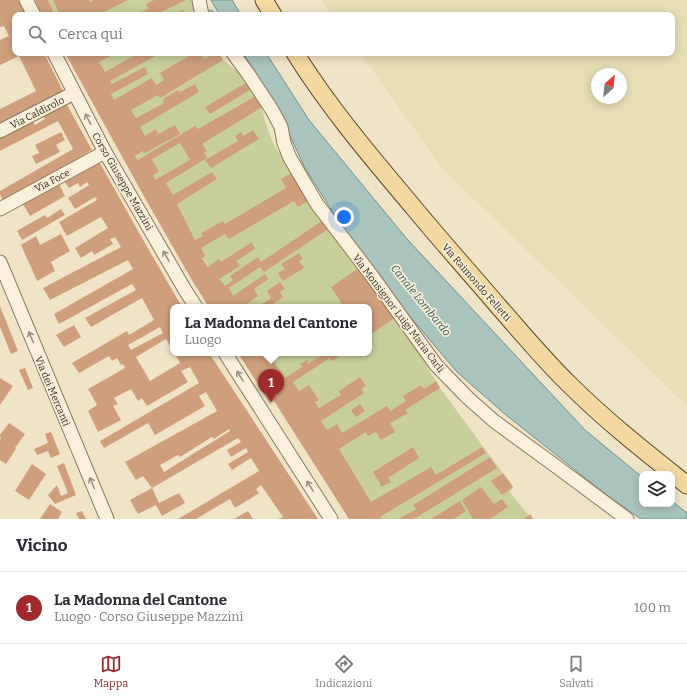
<!DOCTYPE html>
<html lang="it">
<head>
<meta charset="utf-8">
<style>
	:root { --surface:#fff; --page:#f7f7f7; --text:#2b2b33; --muted:#7c7c81; --line:#e1e1e2; --accent:#9e2a2b }
	body { margin:0; font-family:Bitter,serif; background:var(--page); color:var(--text) }
	.controls { position:absolute; right:12px; bottom:12px; display:grid; overflow:hidden; border-radius:8px; box-shadow:0 2px 10px #0003 }
	.controls button { width:36px; height:36px; display:grid; place-items:center; padding:0; border:0; border-bottom:1px solid var(--line); background:var(--surface); color:var(--text); font:20px sans-serif }
	.compass { position:absolute; left:591px; top:68px; width:36px; height:36px; border-radius:50%; background:var(--surface); box-shadow:0 2px 10px #0003; rotate:27deg }
	.you { position:absolute; left:344px; top:217px; width:14px; height:14px; margin:-10px; border:3px solid #fff; border-radius:50%; background:#1a73e8; box-shadow:0 0 0 6px #1a73e833 }
	.badge { display:grid; place-items:center; width:26px; height:26px; border-radius:50%; background:var(--accent); color:#fff; font-size:13px; font-weight:700 }
	.pin { position:absolute; translate:-50% -33px; filter:drop-shadow(0 1px 2px #0008) }
	.pin::after { content:''; position:absolute; top:21px; width:14px; height:12px; background:inherit; clip-path:polygon(0 0,100% 0,50% 100%) }
	.popup { position:absolute; left:170px; top:304px; width:202px; height:52px; box-sizing:border-box; display:grid; place-content:center; border-radius:8px; background:var(--surface); filter:drop-shadow(0 1px 3px #0005); font-size:13px; white-space:nowrap; color:var(--muted) }
	.popup b { font-size:15px; color:var(--text) }
	.popup::after { content:''; position:absolute; left:50%; top:100%; margin-left:-8px; border:8px solid transparent; border-top-color:var(--surface) }
	.list { margin:0; padding:0; list-style:none }
	h2 { display:flex; justify-content:space-between; align-items:center; height:52px; margin:0; padding:0 16px; font-size:17px }
	h2 small { font-size:13px; font-weight:400; color:var(--muted) }
	.list li { display:grid; grid-template-columns:26px 1fr auto; gap:12px; align-items:center; box-sizing:border-box; height:72px; padding:0 16px; border-top:1px solid var(--line) }
	.list b { display:block; font-size:15px; white-space:nowrap }
	.list p { margin:0; font-size:13px; white-space:nowrap; color:var(--muted) }
	.list em { font-size:13px; font-style:normal; color:var(--muted) }
	.icon { flex:none; width:22px; height:22px; fill:none; stroke:currentColor; stroke-width:2; stroke-linecap:round; stroke-linejoin:round }
	.map { position:relative; flex:none; width:687px; height:519px; overflow:hidden }
	.search { position:absolute; background:var(--surface); box-shadow:0 2px 10px #0003; left:12px; right:12px; top:12px; height:44px; display:flex; align-items:center; gap:10px; box-sizing:border-box; padding:0 14px; border-radius:8px; color:var(--muted); font-size:15px }
	.sheet { height:124px; background:var(--surface) }
	nav { display:flex; justify-content:space-around; align-items:center; box-sizing:border-box; height:56px; border-top:1px solid var(--line); background:var(--surface); font-size:11px; color:var(--muted) }
	nav a { display:grid; justify-items:center; gap:2px }
	nav .on { color:var(--accent) }
	.map>svg:first-child { display:block }
	.farmland { fill:#e6deb5; fill-rule:evenodd }
	.green { fill:#c9cf9b }
	.water { fill:#a9c4bc; stroke:#6f938a }
	.building { fill:#cf9f7d; fill-rule:evenodd }
	.lines { fill:none; stroke-linecap:round; stroke-linejoin:round }
	.minor-casing { stroke:#8d765c; stroke-width:15 }
	.major-casing { stroke:#5b4430; stroke-width:19 }
	.minor { stroke:#faf1dc; stroke-width:13 }
	.major { stroke:#f3d9a0; stroke-width:17 }
	.oneway { stroke:#9c907e }
	.labels { text-anchor:middle; stroke-width:3.5; stroke-linejoin:round; paint-order:stroke }
	.street-label { font-size:10px; fill:#3d2e20; stroke:#f7eed8 }
	.water-label { font-size:11px; font-style:italic; fill:#2f5d5a; stroke:#f7eed8 }
</style>
</head>
<body>
<div class="map">
<svg width="687" height="519" viewBox="0 0 687 519">
	<rect width="100%" height="100%" fill="#f0e4c8"/>
	<path class="farmland" d="M 322,0 L 687,0 L 687,406 L 442,168 L 360,53 L 672,53 L 672,15 L 332,15 ZM 597,74 L 621,74 L 621,98 L 597,98 Z"/>
	<path class="green" d="M 48,0 L 195,0 L 193,4 L 194,15 L 55,15 Z
		M 75,53 L 219,53 L 223,60 L 249,81 L 262,107 L 265,121 L 273,143 L 292,173 L 397,316 L 440,388 L 513,487 L 510,492 L 531,519 L 379,519 L 285,378 L 267,353 L 369,353 L 369,307 L 235,307 L 138,160 Z"/>
	<path class="water" d="M 211,0 L 232,0 L 241,15 L 208,15 L 207,13 L 211,10 L 215,13 L 218,12 Z
		M 243,53 L 266,53 L 309,120 L 407,239 L 585,430 L 642,477 L 642,504 L 672,504 L 672,501 L 687,513 L 687,519 L 641,519 L 628,510 L 604,493 L 506,415 L 457,372 L 401,306 L 341,225 L 305,168 L 291,138 L 284,118 Z"/>
	<path class="building" d="M 0,0 L 18,0 L 26,15 L 15,15 L 15,53 L 44,53 L 65,95 L 0,128 L 0,109 L 36,91 L 19,56 L 0,65 L 0,40 L 9,36 L 4,26 L 0,27 Z
		M 35,0 L 48,0 L 55,15 L 42,15 Z
		M 53,0 L 89,0 L 90,2 L 94,0 L 128,0 L 98,15 L 60,15 Z
		M 154,0 L 186,0 L 155,15 L 134,15 L 148,9 L 146,4 Z
		M 183,10 L 186,15 L 174,15 Z
		M 65,53 L 117,53 L 99,62 L 105,72 L 139,53 L 161,53 L 110,81 L 112,84 L 145,67 L 148,74 L 111,94 L 114,100 L 152,78 L 156,85 L 164,80 L 160,73 L 194,53 L 201,53 L 204,59 L 215,53 L 219,53 L 223,60 L 160,98 L 158,95 L 131,110 L 136,118 L 164,103 L 163,99 L 178,90 L 180,92 L 195,84 L 199,92 L 140,127 L 145,136 L 156,129 L 158,134 L 175,125 L 180,134 L 145,153 L 143,151 L 135,156 L 138,160 L 195,126 L 198,129 L 256,96 L 262,107 L 202,144 L 207,151 L 204,153 L 207,158 L 166,183 L 173,195 L 212,172 L 217,179 L 177,204 L 195,240 L 203,236 L 201,233 L 223,221 L 225,224 L 286,188 L 281,179 L 292,173 L 308,201 L 298,207 L 294,201 L 229,239 L 225,234 L 201,248 L 205,256 L 202,258 L 208,267 L 219,259 L 221,262 L 252,242 L 255,249 L 236,261 L 240,266 L 219,279 L 225,286 L 233,280 L 230,276 L 258,257 L 261,262 L 325,219 L 331,227 L 264,272 L 260,267 L 229,288 L 233,296 L 265,274 L 268,279 L 254,289 L 258,296 L 242,307 L 209,307 L 193,282 L 146,200 ZM 180,143 L 190,160 L 155,180 L 153,175 L 159,172 L 152,159 Z
		M 249,81 L 253,88 L 210,114 L 205,107 Z
		M 66,103 L 92,150 L 4,203 L 0,194 L 0,191 L 73,149 L 58,121 L 0,151 L 0,138 L 21,127 L 31,118 L 35,125 L 45,119 L 41,112 Z
		M 253,130 L 259,139 L 211,168 L 205,160 L 238,141 L 235,136 L 241,132 L 243,136 Z
		M 61,132 L 65,140 L 56,145 L 60,152 L 36,164 L 32,156 L 39,153 L 35,145 Z
		M 100,163 L 138,231 L 182,307 L 173,307 L 173,350 L 166,339 L 136,357 L 150,381 L 180,363 L 175,353 L 209,353 L 318,519 L 278,519 L 283,517 L 261,485 L 256,489 L 259,493 L 235,508 L 230,499 L 196,519 L 178,519 L 259,471 L 251,458 L 232,470 L 228,464 L 248,452 L 246,448 L 231,457 L 227,450 L 241,442 L 238,438 L 152,488 L 159,503 L 179,493 L 185,503 L 162,516 L 156,505 L 138,514 L 130,500 L 152,488 L 143,476 L 136,480 L 125,462 L 217,411 L 206,392 L 199,396 L 205,406 L 155,435 L 148,423 L 104,448 L 100,441 L 199,383 L 190,367 L 181,371 L 188,382 L 147,406 L 142,398 L 138,401 L 131,389 L 114,398 L 118,404 L 113,406 L 121,420 L 98,432 L 88,411 L 97,405 L 88,389 L 125,368 L 123,364 L 121,365 L 117,358 L 112,361 L 109,356 L 79,373 L 72,363 L 127,331 L 129,335 L 154,320 L 142,298 L 91,327 L 85,318 L 136,290 L 132,284 L 59,324 L 54,314 L 133,269 L 128,260 L 50,300 L 43,288 L 121,247 L 115,237 L 110,239 L 113,244 L 94,255 L 92,251 L 81,258 L 75,248 L 108,228 L 101,217 L 67,236 L 59,222 L 97,200 L 95,197 L 75,209 L 68,198 L 89,185 L 87,182 L 80,187 L 78,183 L 69,188 L 65,182 ZM 160,327 L 163,333 L 131,350 L 128,345 ZM 229,429 L 230,431 L 164,472 L 160,465 L 178,455 L 180,457 L 212,437 L 214,439 Z
		M 59,184 L 65,196 L 30,216 L 23,204 Z
		M 61,209 L 65,215 L 22,240 L 17,231 L 45,215 L 47,218 Z
		M 61,234 L 70,251 L 51,262 L 55,271 L 37,281 L 21,245 L 36,236 L 40,245 Z
		M 299,253 L 303,259 L 299,261 L 304,268 L 283,281 L 278,273 L 285,269 L 281,264 Z
		M 359,268 L 397,316 L 369,336 L 369,307 L 344,307 L 331,287 Z
		M 280,282 L 285,289 L 280,292 L 283,297 L 273,304 L 275,307 L 258,307 L 271,298 L 267,291 Z
		M 0,306 L 18,351 L 11,354 L 0,327 Z
		M 74,325 L 81,337 L 64,347 L 56,335 Z
		M 238,353 L 268,353 L 285,378 L 302,367 L 300,364 L 307,360 L 308,364 L 324,354 L 324,353 L 344,353 L 332,361 L 330,358 L 293,382 L 299,391 L 309,385 L 319,400 L 315,402 L 319,408 L 341,395 L 339,391 L 360,377 L 366,386 L 361,389 L 364,393 L 321,421 L 327,430 L 337,424 L 342,433 L 387,406 L 390,411 L 406,401 L 403,396 L 421,385 L 424,389 L 436,381 L 440,388 L 405,410 L 408,413 L 390,423 L 395,432 L 381,440 L 376,432 L 368,436 L 366,432 L 339,449 L 371,502 L 431,467 L 436,475 L 482,447 L 486,453 L 380,517 L 382,519 L 349,519 L 274,401 L 270,403 Z
		M 25,368 L 33,388 L 28,390 L 19,370 Z
		M 0,378 L 13,386 L 0,405 Z
		M 360,404 L 365,411 L 356,417 L 351,410 Z
		M 9,423 L 25,434 L 15,448 L 16,449 L 6,464 L 0,460 L 0,440 L 1,438 L 0,437 L 0,435 Z
		M 51,432 L 60,454 L 51,458 L 48,451 L 37,455 L 34,449 L 48,443 L 45,434 Z
		M 413,447 L 419,458 L 388,478 L 391,482 L 382,487 L 373,472 Z
		M 490,457 L 497,468 L 414,519 L 399,519 L 416,509 L 413,505 Z
		M 64,463 L 76,495 L 55,504 L 48,495 L 57,485 L 61,496 L 68,493 L 57,466 Z
		M 32,464 L 46,474 L 29,500 L 15,491 Z
		M 503,473 L 513,487 L 502,495 L 491,481 Z
		M 481,487 L 494,504 L 502,499 L 508,507 L 490,519 L 473,519 L 462,500 Z
		M 460,501 L 466,511 L 454,519 L 431,519 Z
		M 50,504 L 62,512 L 58,519 L 40,519 Z
		M 82,511 L 86,519 L 79,519 L 76,513 Z
		M 248,511 L 253,519 L 234,519 Z
		M 530,514 L 533,519 L 524,519 L 528,516 Z"/>
	<g class="lines">
		<defs>
			<path id="minor" d="M 26,0 L 34,15
				M 199,0 L 202,15
				M 54,53 L 105,152 L 185,290 L 196,307
				M 233,53 L 249,75 L 272,110 L 281,127 L 284,143 L 290,158 L 317,204 L 372,276 L 436,365 L 468,398 L 494,421 L 557,467 L 627,519
				M 0,131 L 74,93
				M 0,209 L 105,152
				M 0,262 L 107,519
				M 225,353 L 331,519"/>
			<path id="major" d="M 264,0 L 273,15
				M 295,53 C 330,109 372,158 414,208 C 442,242 471,274 499,307 C 522,333 545,361 570,385 C 606,421 647,453 687,485"/>
		</defs>
		<use href="#minor" class="minor-casing"/>
		<use href="#major" class="major-casing"/>
		<use href="#minor" class="minor"/>
		<use href="#major" class="major"/>
	</g>
	<defs><path id="oneway-shaft" d="M-6 0H5M1.5-3L5.5 0L1.5 3" fill="none" stroke-width="1.6" stroke-linecap="round" stroke-linejoin="round"/></defs>
	<g class="oneway">
		<use href="#oneway-shaft" transform="translate(88 119) rotate(-118)"/>
		<use href="#oneway-shaft" transform="translate(166 256) rotate(-120)"/>
		<use href="#oneway-shaft" transform="translate(31 337) rotate(-113)"/>
		<use href="#oneway-shaft" transform="translate(240 376) rotate(-122)"/>
		<use href="#oneway-shaft" transform="translate(92 483) rotate(-113)"/>
		<use href="#oneway-shaft" transform="translate(310 486) rotate(-122)"/>
	</g>
	<g class="labels">
		<g class="street-label">
			<text transform="translate(37 112) rotate(-27)" y="4">Via Caldirolo</text>
			<text transform="translate(52 180) rotate(-28)" y="4">Via Foce</text>
			<text transform="translate(123 181) rotate(60)" y="4">Corso Giuseppe Mazzini</text>
			<text transform="translate(477 282) rotate(49)" y="4">Via Raimondo Felletti</text>
			<text transform="translate(399 313) rotate(53)" y="4">Via Monsignor Luigi Maria Carli</text>
			<text transform="translate(53 391) rotate(67)" y="4">Via dei Mercanti</text>
		</g>
		<g class="water-label">
			<text transform="translate(421 300) rotate(51)" y="4">Canale Lombardo</text>
		</g>
	</g>
</svg>
<div class="controls">
<button><svg class="icon" aria-label="layers" viewBox="0 0 24 24"><path d="M12 4l9 5-9 5-9-5zM3 14l9 5 9-5"/></svg></button>
</div>
<svg class="compass" viewBox="-18 -18 36 36"><path d="M0-13l5 13h-10z" fill="#e53935"/><path d="M0 13l5-13h-10z" fill="#7c7c81"/></svg>
<div class="you"></div>
<div class="pin badge" style="left:271px;top:402px">1</div>
<div class="popup"><b>La Madonna del Cantone</b>Luogo</div>
<div class="search"><svg class="icon" aria-label="search" viewBox="0 0 24 24"><circle cx="10" cy="10" r="6"/><path d="M15 15l6 6"/></svg>Cerca qui</div>
</div>
<section class="sheet">
<h2>Vicino<small></small></h2>
<ul class="list">
<li><span class="badge">1</span><div><b>La Madonna del Cantone</b><p>Luogo · Corso Giuseppe Mazzini</p></div><em>100 m</em></li>
</ul>
</section>
<nav>
<a class="on"><svg class="icon" aria-label="map" viewBox="0 0 24 24"><path d="M3 6l6-2 6 2 6-2v14l-6 2-6-2-6 2zM9 4v14M15 6v14"/></svg>Mappa</a>
<a><svg class="icon" aria-label="directions" viewBox="0 0 24 24"><path d="M12 3l9 9-9 9-9-9zM9 14v-3h6M13 9l2 2-2 2"/></svg>Indicazioni</a>
<a><svg class="icon" aria-label="saved" viewBox="0 0 24 24"><path d="M7 4h10v16l-5-4-5 4z"/></svg>Salvati</a>
</nav>
</body>
</html>
